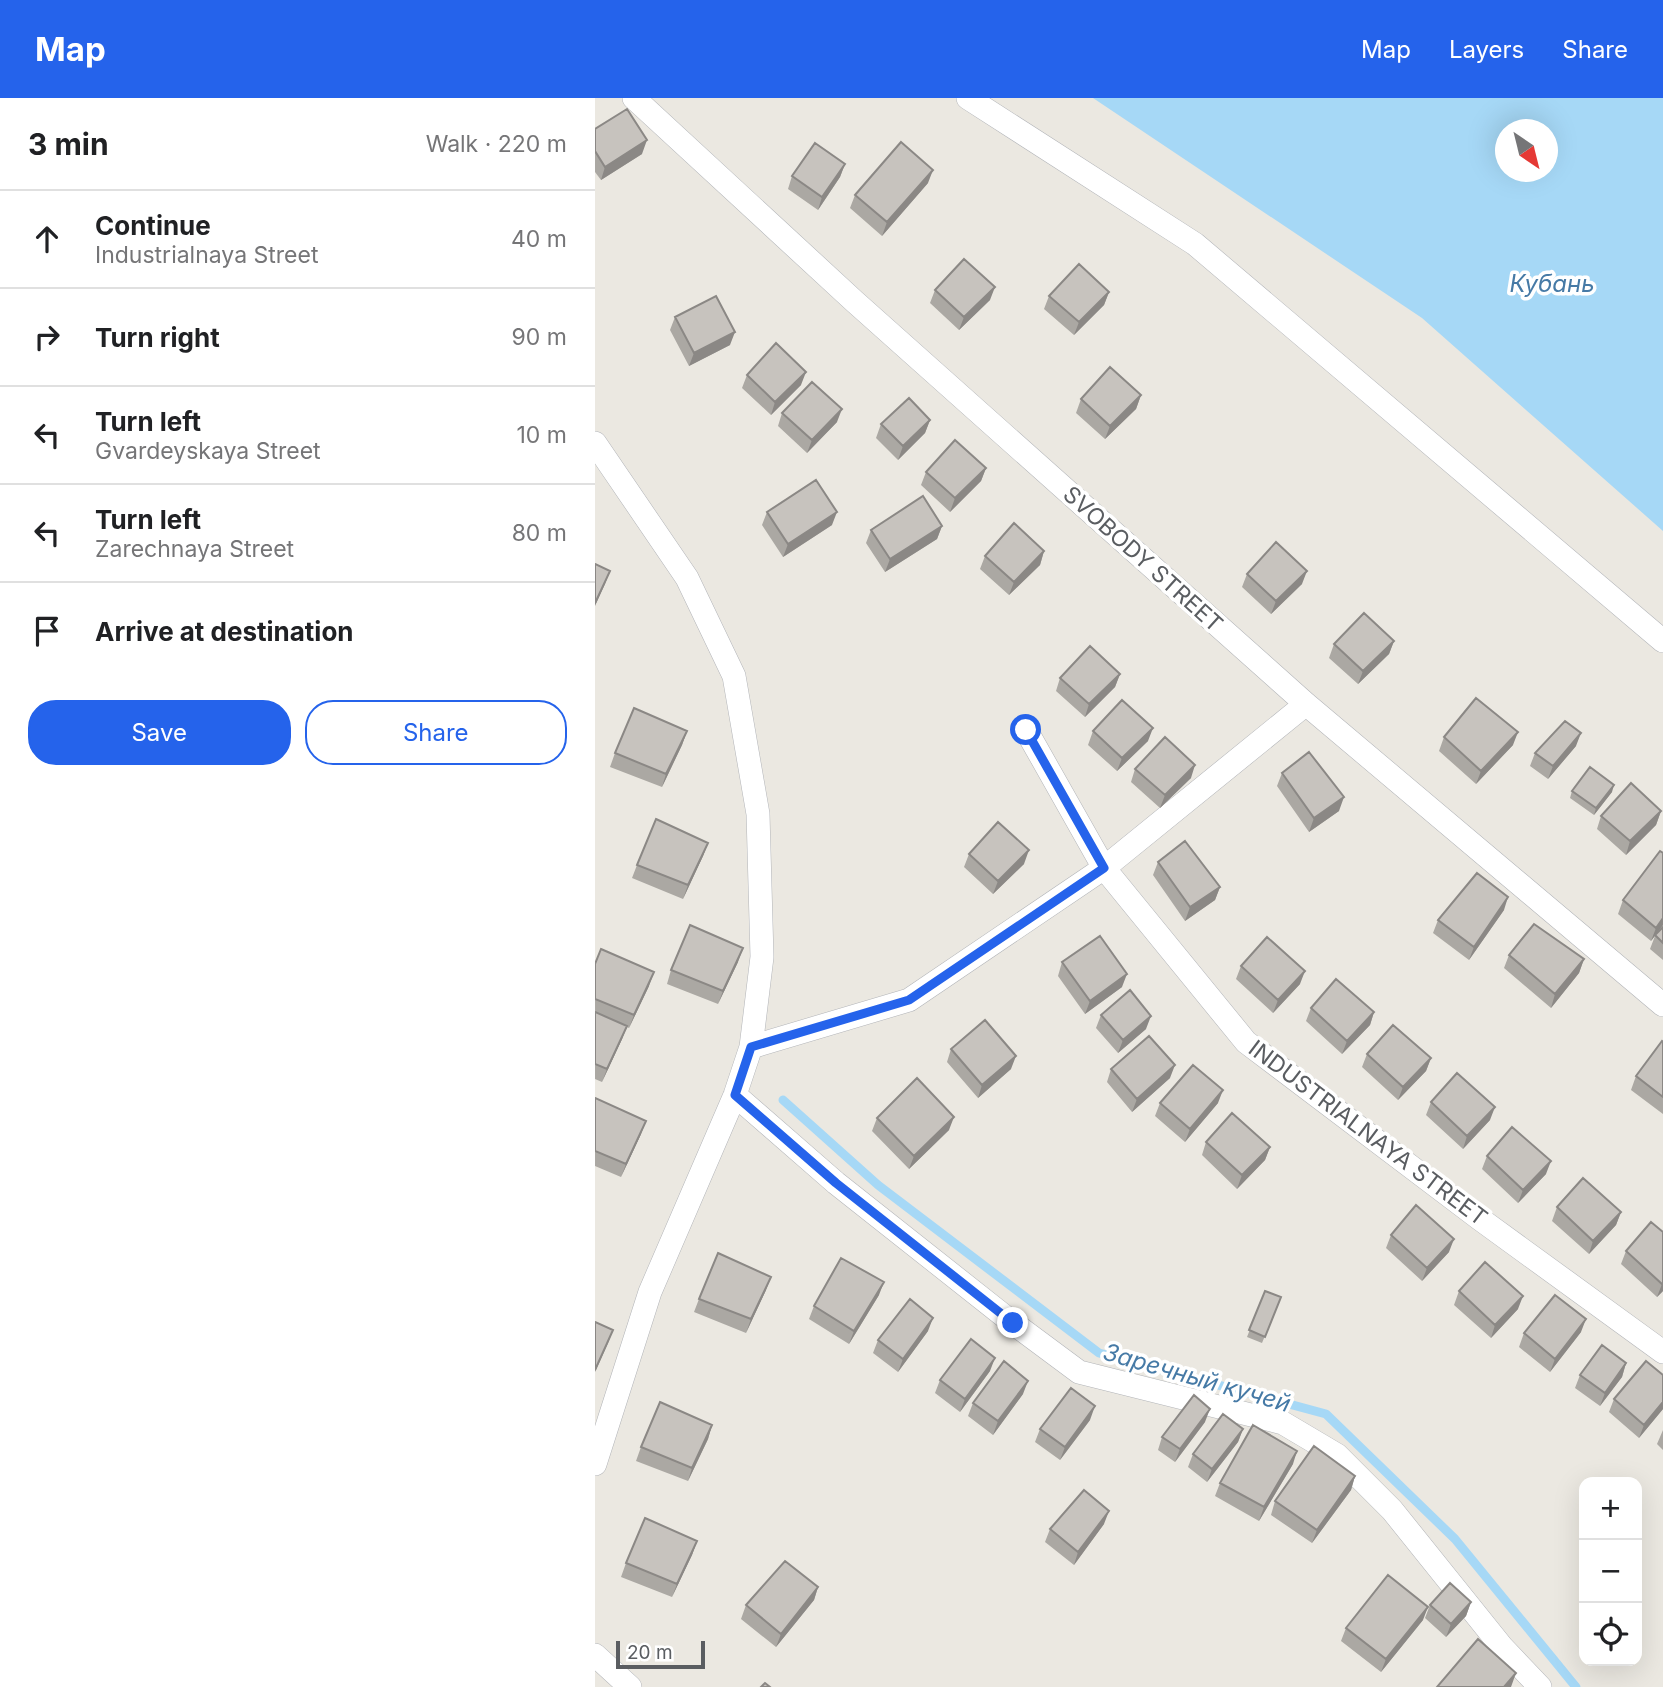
<!DOCTYPE html>
<html lang="en">
<head>
<meta charset="utf-8">
<style>
	:root { --surface:#fff; --page:#f6f6f6; --text:#202124; --muted:#757577; --line:#e0e0e0; --accent:#2563eb }
	body { margin:0; font-family:Inter,sans-serif; background:var(--page); color:var(--text) }
	.controls { position:absolute; right:21px; bottom:21px; display:grid; overflow:hidden; border-radius:14px; box-shadow:0 7px 28px #0002 }
	.controls button { width:63px; height:63px; display:grid; place-items:center; padding:0; border:0; border-bottom:2px solid var(--line); background:var(--surface); color:var(--text); font:35px sans-serif }
	.compass { position:absolute; left:900px; top:21px; width:63px; height:63px; border-radius:50%; background:var(--surface); box-shadow:0 7px 28px #0002; rotate:145deg }
	.scale { position:absolute; left:21px; bottom:18px; width:89px; box-sizing:border-box; padding-left:7px; border:4px solid #5a5d61; border-top:0; font-size:19px; line-height:24px; white-space:nowrap; color:#5a5d61; -webkit-text-stroke:5px #fff; paint-order:stroke }
	.stop { position:absolute; width:21px; height:21px; margin:-16px; border:5px solid #2563eb; border-radius:50%; background:#fff }
	.stop.end { background:#2563eb; border-color:#fff; box-shadow:0 2px 7px #0008 }
	.list { margin:0; padding:0; list-style:none }
	h2 { display:flex; justify-content:space-between; align-items:center; height:91px; margin:0; padding:0 28px; font-size:30px }
	h2 small { font-size:23px; font-weight:400; color:var(--muted) }
	.list li { display:grid; grid-template-columns:46px 1fr auto; gap:21px; align-items:center; box-sizing:border-box; height:98px; padding:0 28px; border-top:2px solid var(--line) }
	.list b { display:block; font-size:26px; white-space:nowrap }
	.list p { margin:0; font-size:23px; white-space:nowrap; color:var(--muted) }
	.list em { font-size:23px; font-style:normal; color:var(--muted) }
	.actions { display:flex; gap:14px; padding:21px 28px }
	.actions a { flex:1; padding:16px 0; border:2px solid var(--accent); border-radius:28px; text-align:center; font-size:24px; color:var(--accent) }
	.actions .main { background:var(--accent); color:#fff }
	.icon { flex:none; width:38px; height:38px; fill:none; stroke:currentColor; stroke-width:2; stroke-linecap:round; stroke-linejoin:round }
	.map { position:relative; flex:none; width:1068px; height:1589px; overflow:hidden }
	header { display:flex; align-items:center; gap:42px; box-sizing:border-box; height:98px; padding:0 35px; background:var(--accent); color:#fff }
	header strong { font-size:33px }
	nav { display:flex; gap:38px; margin-inline-start:auto; font-size:24px }
	main { display:flex }
	aside { flex:1; background:var(--surface) }
	.map>svg:first-child { display:block }
	.water { fill:#a6d8f6; fill-rule:evenodd }
	.lines { fill:none; stroke-linecap:round; stroke-linejoin:round }
	.stream { stroke:#a6d8f6; stroke-width:9 }
	.minor-casing { stroke:#b2b4b8; stroke-width:24 }
	.minor { stroke:#fff; stroke-width:23 }
	.wall { fill:#aba8a3 }
	.shaded-wall { fill:#8b8885 }
	.building { fill:#c7c3be; stroke:#8b8885; stroke-width:2 }
	.route { stroke:#2563eb; stroke-width:9 }
	.labels { text-anchor:middle; stroke-width:7; stroke-linejoin:round; paint-order:stroke }
	.street-label { font-size:23px; fill:#5a5d61; stroke:#fff }
	.water-label { font-size:24px; font-style:italic; fill:#467aa6; stroke:#fff }
</style>
</head>
<body>
<header>
<strong>Map</strong>
<nav><a>Map</a><a>Layers</a><a>Share</a></nav>
</header>
<main>
<aside>
<h2>3 min<small>Walk · 220 m</small></h2>
<ul class="list">
<li><svg class="icon" aria-label="ahead" viewBox="0 0 24 24"><path d="M12 20V5M6 11l6-6 6 6"/></svg><div><b>Continue</b><p>Industrialnaya Street</p></div><em>40 m</em></li>
<li><svg class="icon" aria-label="right" viewBox="0 0 24 24"><path d="M7 20v-9h11M14 6l5 5-5 5"/></svg><div><b>Turn right</b></div><em>90 m</em></li>
<li><svg class="icon" aria-label="left" viewBox="0 0 24 24"><path d="M17 20v-9H6M10 6l-5 5 5 5"/></svg><div><b>Turn left</b><p>Gvardeyskaya Street</p></div><em>10 m</em></li>
<li><svg class="icon" aria-label="left" viewBox="0 0 24 24"><path d="M17 20v-9H6M10 6l-5 5 5 5"/></svg><div><b>Turn left</b><p>Zarechnaya Street</p></div><em>80 m</em></li>
<li><svg class="icon" aria-label="arrive" viewBox="0 0 24 24"><path d="M6 21V4h12l-3 4 3 4H6"/></svg><div><b>Arrive at destination</b></div></li>
</ul>
<div class="actions"><a class="main">Save</a><a>Share</a></div>
</aside>
<div class="map">
<svg width="1068" height="1589" viewBox="0 0 1068 1589">
	<rect width="100%" height="100%" fill="#ebe8e1"/>
	<path class="water" d="M 498,0 L 1068,0 L 1068,433 L 827,220 ZM 911,32 L 953,32 L 953,74 L 911,74 Z"/>
	<g class="lines">
		<path class="stream" d="M 188,1002 L 283,1087 L 504,1255 L 731,1316 L 860,1441 L 981,1589"/>
		<defs>
			<path id="minor" d="M 39,0 L 259,203 L 711,606 L 1068,907
				M 373,0 L 600,146 L 1068,543
				M 0,345 L 92,480 L 139,578 L 163,716 L 167,859 L 156,949 L 140,997 L 55,1194 L 0,1366
				M 431,632 L 509,770 L 651,944 L 885,1121 L 1068,1254
				M 156,949 L 314,902 L 509,770 L 711,606
				M 140,997 L 241,1085 L 418,1225 L 484,1274 L 688,1325 L 742,1357 L 797,1412 L 907,1549 L 945,1589
				M 0,1557 L 35,1589"/>
		</defs>
		<use href="#minor" class="minor-casing"/>
		<use href="#minor" class="minor"/>
	</g>
	<path class="wall" d="M 0,31 L 47,56 L 6,82 L 0,74 Z
		M 250,66 L 245,79 L 223,112 L 193,91 L 197,78 Z
		M 333,85 L 287,138 L 255,110 L 260,97 Z
		M 340,192 L 395,202 L 364,232 L 335,205 Z
		M 514,194 L 509,207 L 479,237 L 449,211 L 454,198 Z
		M 80,219 L 135,247 L 94,268 L 75,232 Z
		M 152,277 L 206,287 L 176,317 L 147,290 Z
		M 546,297 L 541,311 L 510,341 L 481,315 L 486,301 Z
		M 187,315 L 242,324 L 212,355 L 183,328 Z
		M 335,322 L 330,335 L 303,362 L 281,340 L 286,326 Z
		M 391,370 L 386,383 L 355,414 L 326,387 L 331,374 Z
		M 172,414 L 237,427 L 188,459 L 167,427 Z
		M 347,428 L 342,441 L 290,474 L 271,445 L 276,432 Z
		M 449,453 L 445,467 L 414,497 L 385,471 L 390,458 Z
		M 652,476 L 707,486 L 676,516 L 647,489 Z
		M 799,543 L 794,556 L 763,586 L 734,560 L 739,546 Z
		M 525,576 L 520,589 L 490,619 L 461,593 L 465,580 Z
		M 92,633 L 87,647 L 67,689 L 15,669 L 20,655 Z
		M 498,633 L 553,643 L 522,673 L 493,647 Z
		M 849,639 L 918,647 L 881,686 L 844,653 Z
		M 981,648 L 953,681 L 935,668 L 940,655 Z
		M 540,671 L 596,680 L 565,710 L 536,684 Z
		M 687,675 L 744,713 L 714,734 L 682,688 Z
		M 977,693 L 1017,694 L 999,717 L 975,700 Z
		M 1066,713 L 1061,727 L 1031,757 L 1002,731 L 1006,718 Z
		M 113,745 L 108,758 L 88,801 L 37,780 L 42,767 Z
		M 1068,755 L 1068,827 L 1060,837 L 1068,829 L 1068,862 L 1055,851 L 1060,838 L 1056,843 L 1023,816 L 1028,802 Z
		M 374,756 L 429,766 L 398,796 L 369,769 Z
		M 563,764 L 625,789 L 620,802 L 590,823 L 558,777 Z
		M 909,812 L 874,862 L 838,835 L 843,822 Z
		M 914,857 L 989,861 L 984,875 L 956,910 L 909,870 Z
		M 143,864 L 123,906 L 72,886 L 76,872 Z
		M 467,864 L 527,889 L 490,916 L 463,878 Z
		M 0,866 L 54,888 L 34,930 L 32,929 L 27,941 L 7,984 L 0,981 Z
		M 646,868 L 705,886 L 678,915 L 641,881 Z
		M 716,910 L 779,914 L 775,927 L 747,956 L 711,923 Z
		M 506,917 L 551,931 L 523,955 L 501,930 Z
		M 1068,944 L 1068,1016 L 1036,992 L 1041,978 Z
		M 356,951 L 416,971 L 383,1000 L 352,964 Z
		M 772,956 L 836,960 L 831,973 L 803,1002 L 767,969 Z
		M 516,971 L 575,980 L 537,1014 L 512,984 Z
		M 0,1000 L 46,1036 L 26,1079 L 0,1068 Z
		M 836,1004 L 895,1022 L 868,1051 L 831,1017 Z
		M 565,1005 L 623,1005 L 590,1044 L 560,1018 Z
		M 282,1020 L 354,1032 L 314,1071 L 277,1033 Z
		M 611,1044 L 675,1049 L 670,1062 L 642,1091 L 607,1057 Z
		M 892,1058 L 951,1076 L 923,1105 L 887,1071 Z
		M 962,1109 L 1026,1114 L 1021,1127 L 994,1156 L 957,1123 Z
		M 1068,1134 L 1068,1193 L 1062,1199 L 1026,1166 L 1031,1153 Z
		M 796,1137 L 854,1154 L 827,1183 L 791,1150 Z
		M 171,1192 L 151,1235 L 99,1214 L 104,1201 Z
		M 670,1193 L 686,1199 L 667,1245 L 652,1239 Z
		M 864,1193 L 923,1211 L 896,1240 L 859,1207 Z
		M 284,1197 L 254,1246 L 214,1221 L 219,1208 Z
		M 333,1233 L 303,1274 L 278,1255 L 283,1242 Z
		M 986,1234 L 955,1274 L 924,1249 L 929,1235 Z
		M 1031,1265 L 1027,1279 L 1005,1308 L 980,1290 L 985,1277 Z
		M 395,1273 L 365,1314 L 340,1295 L 345,1282 Z
		M 1068,1277 L 1068,1311 L 1044,1340 L 1014,1314 L 1019,1301 Z
		M 428,1296 L 398,1337 L 373,1318 L 378,1305 Z
		M 495,1322 L 465,1362 L 440,1344 L 445,1331 Z
		M 610,1324 L 580,1364 L 563,1352 L 567,1339 Z
		M 117,1327 L 113,1341 L 93,1383 L 41,1363 L 46,1349 Z
		M 648,1331 L 643,1344 L 612,1384 L 593,1369 L 598,1356 Z
		M 1068,1332 L 1068,1352 L 1062,1346 Z
		M 698,1366 L 664,1423 L 620,1398 L 625,1385 Z
		M 760,1378 L 756,1392 L 717,1445 L 676,1417 L 680,1403 Z
		M 509,1426 L 479,1467 L 450,1444 L 455,1431 Z
		M 102,1443 L 97,1457 L 77,1499 L 26,1479 L 31,1465 Z
		M 223,1489 L 219,1502 L 181,1549 L 146,1521 L 151,1507 Z
		M 876,1504 L 871,1518 L 851,1539 L 830,1520 L 835,1507 Z
		M 828,1522 L 786,1574 L 746,1543 L 751,1530 Z"/>
	<path class="shaded-wall" d="M 52,42 L 47,56 L 6,82 L 10,69 Z
		M 250,66 L 245,79 L 223,112 L 227,99 Z
		M 338,72 L 333,85 L 287,138 L 292,124 Z
		M 400,189 L 395,202 L 364,232 L 369,219 Z
		M 514,194 L 509,207 L 479,237 L 484,224 Z
		M 140,234 L 135,247 L 94,268 L 99,255 Z
		M 211,274 L 206,287 L 176,317 L 180,304 Z
		M 546,297 L 541,311 L 510,341 L 515,328 Z
		M 247,311 L 242,324 L 212,355 L 217,342 Z
		M 335,322 L 330,335 L 303,362 L 308,348 Z
		M 391,370 L 386,383 L 355,414 L 360,400 Z
		M 242,414 L 237,427 L 188,459 L 193,446 Z
		M 347,428 L 342,441 L 290,474 L 295,461 Z
		M 449,453 L 445,467 L 414,497 L 419,484 Z
		M 15,473 L 10,486 L 0,508 L 0,505 Z
		M 712,473 L 707,486 L 676,516 L 681,503 Z
		M 799,543 L 794,556 L 763,586 L 768,573 Z
		M 525,576 L 520,589 L 490,619 L 494,606 Z
		M 558,630 L 553,643 L 522,673 L 527,660 Z
		M 92,633 L 87,647 L 67,689 L 71,676 Z
		M 923,634 L 918,647 L 881,686 L 886,673 Z
		M 986,635 L 981,648 L 953,681 L 958,668 Z
		M 600,667 L 596,680 L 565,710 L 570,697 Z
		M 1019,687 L 1017,694 L 999,717 L 1001,710 Z
		M 749,699 L 744,713 L 714,734 L 719,720 Z
		M 1066,713 L 1061,727 L 1031,757 L 1035,743 Z
		M 113,745 L 108,758 L 88,801 L 93,787 Z
		M 434,752 L 429,766 L 398,796 L 403,783 Z
		M 625,789 L 620,802 L 590,823 L 595,809 Z
		M 913,799 L 909,812 L 874,862 L 879,849 Z
		M 1068,820 L 1068,827 L 1056,843 L 1061,830 Z
		M 148,850 L 143,864 L 123,906 L 128,893 Z
		M 989,861 L 984,875 L 956,910 L 960,896 Z
		M 710,873 L 705,886 L 678,915 L 683,902 Z
		M 59,874 L 54,888 L 34,930 L 39,917 Z
		M 532,876 L 527,889 L 490,916 L 495,903 Z
		M 779,914 L 775,927 L 747,956 L 752,943 Z
		M 556,918 L 551,931 L 523,955 L 528,942 Z
		M 32,928 L 27,941 L 7,984 L 12,971 Z
		M 421,958 L 416,971 L 383,1000 L 387,987 Z
		M 836,960 L 831,973 L 803,1002 L 808,989 Z
		M 580,967 L 575,980 L 537,1014 L 542,1001 Z
		M 628,992 L 623,1005 L 590,1044 L 595,1031 Z
		M 900,1009 L 895,1022 L 868,1051 L 872,1038 Z
		M 359,1019 L 354,1032 L 314,1071 L 319,1058 Z
		M 51,1023 L 46,1036 L 26,1079 L 31,1066 Z
		M 675,1049 L 670,1062 L 642,1091 L 647,1077 Z
		M 956,1063 L 951,1076 L 923,1105 L 928,1092 Z
		M 1026,1114 L 1021,1127 L 994,1156 L 998,1143 Z
		M 859,1141 L 854,1154 L 827,1183 L 832,1170 Z
		M 176,1179 L 171,1192 L 151,1235 L 156,1221 Z
		M 289,1184 L 284,1197 L 254,1246 L 259,1233 Z
		M 1068,1185 L 1068,1193 L 1062,1199 L 1067,1186 Z
		M 928,1198 L 923,1211 L 896,1240 L 900,1227 Z
		M 338,1220 L 333,1233 L 303,1274 L 308,1261 Z
		M 991,1221 L 986,1234 L 955,1274 L 960,1261 Z
		M 18,1232 L 13,1245 L 0,1274 L 0,1272 Z
		M 400,1260 L 395,1273 L 365,1314 L 370,1301 Z
		M 1031,1265 L 1027,1279 L 1005,1308 L 1010,1295 Z
		M 433,1283 L 428,1296 L 398,1337 L 403,1323 Z
		M 1068,1304 L 1068,1311 L 1044,1340 L 1049,1327 Z
		M 500,1308 L 495,1322 L 465,1362 L 470,1349 Z
		M 615,1311 L 610,1324 L 580,1364 L 585,1351 Z
		M 117,1327 L 113,1341 L 93,1383 L 97,1370 Z
		M 648,1331 L 643,1344 L 612,1384 L 617,1371 Z
		M 702,1353 L 698,1366 L 664,1423 L 669,1409 Z
		M 760,1378 L 756,1392 L 717,1445 L 722,1432 Z
		M 514,1413 L 509,1426 L 479,1467 L 483,1454 Z
		M 102,1443 L 97,1457 L 77,1499 L 82,1486 Z
		M 223,1489 L 219,1502 L 181,1549 L 186,1536 Z
		M 876,1504 L 871,1518 L 851,1539 L 856,1526 Z
		M 833,1509 L 828,1522 L 786,1574 L 791,1561 Z
		M 921,1575 L 916,1589 L 909,1589 Z"/>
	<path class="building" d="M 32,11 L 52,42 L 10,69 L 0,53 L 0,31 Z
		M 306,44 L 338,72 L 292,124 L 260,97 Z
		M 220,45 L 250,66 L 227,99 L 197,78 Z
		M 369,161 L 400,189 L 369,219 L 340,192 Z
		M 484,166 L 514,194 L 484,224 L 454,198 Z
		M 121,198 L 140,234 L 99,255 L 80,219 Z
		M 181,245 L 211,274 L 180,304 L 152,277 Z
		M 515,269 L 546,297 L 515,328 L 486,301 Z
		M 217,284 L 247,311 L 217,342 L 187,315 Z
		M 314,300 L 335,322 L 308,348 L 286,326 Z
		M 360,342 L 391,370 L 360,400 L 331,374 Z
		M 221,382 L 242,414 L 193,446 L 172,414 Z
		M 328,398 L 347,428 L 295,461 L 276,432 Z
		M 419,425 L 449,453 L 419,484 L 390,458 Z
		M 681,444 L 712,473 L 681,503 L 652,476 Z
		M 0,466 L 15,473 L 0,505 Z
		M 769,515 L 799,543 L 768,573 L 739,546 Z
		M 495,548 L 525,576 L 494,606 L 465,580 Z
		M 881,600 L 923,634 L 886,673 L 849,639 Z
		M 527,602 L 558,630 L 527,660 L 498,633 Z
		M 39,610 L 92,633 L 71,676 L 20,655 Z
		M 970,623 L 986,635 L 958,668 L 940,655 Z
		M 570,639 L 600,667 L 570,697 L 540,671 Z
		M 714,654 L 749,699 L 719,720 L 687,675 Z
		M 995,669 L 1019,687 L 1001,710 L 977,693 Z
		M 1036,685 L 1066,713 L 1035,743 L 1006,718 Z
		M 61,721 L 113,745 L 93,787 L 42,767 Z
		M 403,724 L 434,752 L 403,783 L 374,756 Z
		M 590,743 L 625,789 L 595,809 L 563,764 Z
		M 1065,753 L 1068,755 L 1068,820 L 1061,830 L 1028,802 Z
		M 882,775 L 913,799 L 879,849 L 843,822 Z
		M 939,826 L 989,861 L 960,896 L 914,857 Z
		M 95,827 L 148,850 L 128,893 L 76,872 Z
		M 1068,829 L 1068,845 L 1060,837 Z
		M 505,838 L 532,876 L 495,903 L 467,864 Z
		M 672,839 L 710,873 L 683,902 L 646,868 Z
		M 6,851 L 59,874 L 39,917 L 0,901 L 0,866 Z
		M 741,881 L 779,914 L 752,943 L 716,910 Z
		M 535,892 L 556,918 L 528,942 L 506,917 Z
		M 0,914 L 32,928 L 12,971 L 0,966 Z
		M 390,922 L 421,958 L 387,987 L 356,951 Z
		M 798,927 L 836,960 L 808,989 L 772,956 Z
		M 554,938 L 580,967 L 542,1001 L 516,971 Z
		M 1067,943 L 1068,944 L 1068,999 L 1041,978 Z
		M 598,967 L 628,992 L 595,1031 L 565,1005 Z
		M 862,975 L 900,1009 L 872,1038 L 836,1004 Z
		M 322,980 L 359,1019 L 319,1058 L 282,1020 Z
		M 0,1000 L 51,1023 L 31,1066 L 0,1053 Z
		M 637,1015 L 675,1049 L 647,1077 L 611,1044 Z
		M 917,1029 L 956,1063 L 928,1092 L 892,1058 Z
		M 988,1080 L 1026,1114 L 998,1143 L 962,1109 Z
		M 821,1107 L 859,1141 L 832,1170 L 796,1137 Z
		M 1056,1124 L 1068,1134 L 1068,1185 L 1067,1186 L 1031,1153 Z
		M 123,1155 L 176,1179 L 156,1221 L 104,1201 Z
		M 246,1160 L 289,1184 L 259,1233 L 219,1208 Z
		M 890,1164 L 928,1198 L 900,1227 L 864,1193 Z
		M 670,1193 L 686,1199 L 670,1239 L 654,1232 Z
		M 960,1197 L 991,1221 L 960,1261 L 929,1235 Z
		M 315,1201 L 338,1220 L 308,1261 L 283,1242 Z
		M 0,1224 L 18,1232 L 0,1272 Z
		M 376,1241 L 400,1260 L 370,1301 L 345,1282 Z
		M 1007,1247 L 1031,1265 L 1010,1295 L 985,1277 Z
		M 409,1263 L 433,1283 L 403,1323 L 378,1305 Z
		M 1051,1263 L 1068,1277 L 1068,1304 L 1049,1327 L 1019,1301 Z
		M 476,1290 L 500,1308 L 470,1349 L 445,1331 Z
		M 599,1297 L 615,1311 L 585,1351 L 567,1339 Z
		M 65,1304 L 117,1327 L 97,1370 L 46,1349 Z
		M 628,1316 L 648,1331 L 617,1371 L 598,1356 Z
		M 658,1327 L 702,1353 L 669,1409 L 625,1385 Z
		M 719,1348 L 760,1378 L 722,1432 L 680,1403 Z
		M 489,1392 L 514,1413 L 483,1454 L 455,1431 Z
		M 50,1420 L 102,1443 L 82,1486 L 31,1465 Z
		M 190,1463 L 223,1489 L 186,1536 L 151,1507 Z
		M 793,1477 L 833,1509 L 791,1561 L 751,1530 Z
		M 855,1485 L 876,1504 L 856,1526 L 835,1507 Z
		M 883,1541 L 921,1575 L 909,1589 L 842,1589 Z
		M 170,1585 L 175,1589 L 166,1589 Z"/>
	<g class="lines">
		<path class="route" d="M 418,1225 L 241,1085 L 140,997 L 156,949 L 314,902 L 509,770 L 431,632"/>
	</g>
	<g class="labels">
		<g class="street-label">
			<text transform="translate(548 461) rotate(42)" y="8">SVOBODY STREET</text>
			<text transform="translate(773 1035) rotate(37)" y="8">INDUSTRIALNAYA STREET</text>
		</g>
		<g class="water-label">
			<text x="957" y="194">Кубань</text>
			<text transform="translate(602 1280) rotate(16)" y="8">Заречный кучей</text>
		</g>
	</g>
</svg>
<div class="controls">
<button>+</button>
<button>−</button>
<button><svg class="icon" aria-label="locate" viewBox="0 0 24 24"><circle cx="12" cy="12" r="6"/><path d="M12 2v4M12 18v4M2 12h4M18 12h4"/></svg></button>
</div>
<svg class="compass" viewBox="-18 -18 36 36"><path d="M0-13l5 13h-10z" fill="#e53935"/><path d="M0 13l5-13h-10z" fill="#757577"/></svg>
<div class="scale">20 m</div>
<div class="stop" style="left:431px;top:632px"></div>
<div class="stop end" style="left:418px;top:1225px"></div>
</div>
</main>
</body>
</html>
